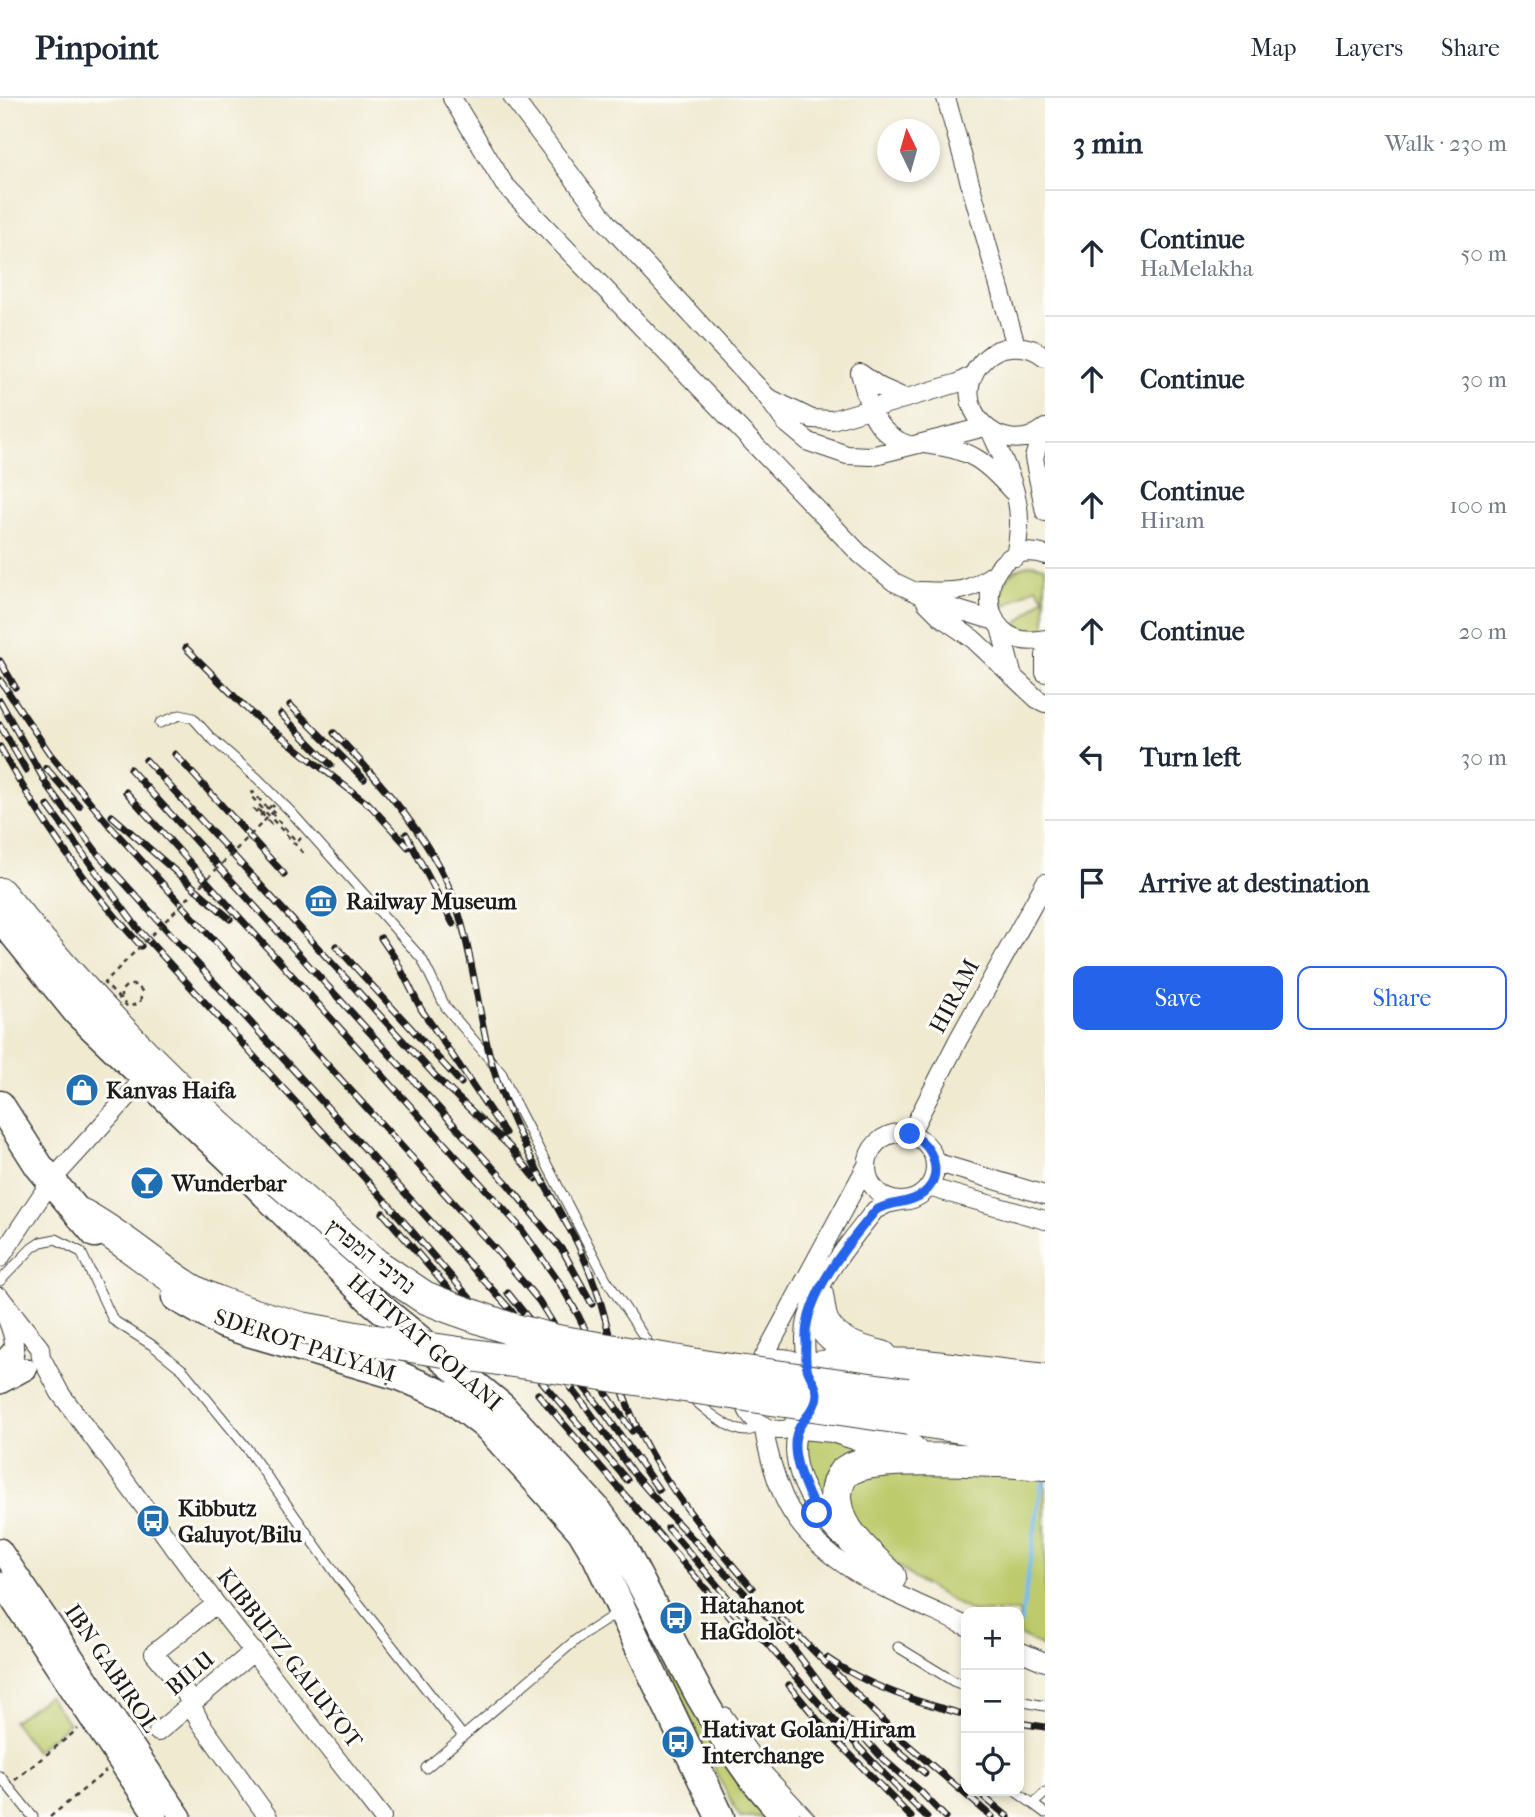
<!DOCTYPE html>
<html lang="en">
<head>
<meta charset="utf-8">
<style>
	:root { --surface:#fff; --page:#f6f6f7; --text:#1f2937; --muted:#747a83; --line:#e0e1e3; --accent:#2563eb }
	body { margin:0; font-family:"IM FELL French Canon","Frank Ruhl Libre",serif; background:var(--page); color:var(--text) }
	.controls { position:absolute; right:21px; bottom:21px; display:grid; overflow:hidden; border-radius:14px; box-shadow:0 4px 10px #0003 }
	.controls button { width:63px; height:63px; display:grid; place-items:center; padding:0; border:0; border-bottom:2px solid var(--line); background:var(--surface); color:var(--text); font:35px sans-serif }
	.compass { position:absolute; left:877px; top:21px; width:63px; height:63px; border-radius:50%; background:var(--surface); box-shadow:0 4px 10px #0003; rotate:355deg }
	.stop { position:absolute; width:21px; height:21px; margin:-16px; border:5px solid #2563eb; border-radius:50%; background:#fff }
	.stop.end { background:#2563eb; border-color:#fff; box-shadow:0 2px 7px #0008 }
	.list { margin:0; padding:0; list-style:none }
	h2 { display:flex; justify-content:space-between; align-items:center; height:91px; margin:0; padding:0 28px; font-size:30px }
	h2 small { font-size:23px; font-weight:400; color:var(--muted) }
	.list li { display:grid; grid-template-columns:46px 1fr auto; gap:21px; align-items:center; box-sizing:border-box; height:126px; padding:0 28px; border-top:2px solid var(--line) }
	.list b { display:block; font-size:26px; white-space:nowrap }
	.list p { margin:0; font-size:23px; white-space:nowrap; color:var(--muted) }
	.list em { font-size:23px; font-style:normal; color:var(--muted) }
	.actions { display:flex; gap:14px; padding:21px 28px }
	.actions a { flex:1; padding:16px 0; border:2px solid var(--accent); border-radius:14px; text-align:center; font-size:24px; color:var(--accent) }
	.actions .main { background:var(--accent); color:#fff }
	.icon { flex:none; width:38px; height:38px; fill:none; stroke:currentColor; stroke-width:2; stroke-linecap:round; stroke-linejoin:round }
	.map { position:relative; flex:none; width:1045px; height:1719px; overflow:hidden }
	header { display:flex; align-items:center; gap:42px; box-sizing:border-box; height:98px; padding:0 35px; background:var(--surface); border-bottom:2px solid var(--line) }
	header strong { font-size:33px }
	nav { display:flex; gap:38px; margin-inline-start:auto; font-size:24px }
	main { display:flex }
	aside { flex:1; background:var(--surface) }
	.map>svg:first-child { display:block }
	.green { fill:#bdcb6d; stroke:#6c7444; stroke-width:2 }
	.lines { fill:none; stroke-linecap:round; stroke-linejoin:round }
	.stream { stroke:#76bced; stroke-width:4.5 }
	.service-casing { stroke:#3c3b37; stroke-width:11 }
	.minor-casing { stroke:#3c3b37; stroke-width:20 }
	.tertiary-casing { stroke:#3c3b37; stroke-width:24 }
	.trunk-casing { stroke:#3c3b37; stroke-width:31 }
	.motorway-casing { stroke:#3c3b37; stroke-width:34 }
	.path { stroke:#3c3b37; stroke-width:2.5; stroke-dasharray:5 5; stroke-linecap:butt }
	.service { stroke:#fff; stroke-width:9 }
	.minor { stroke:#fff; stroke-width:18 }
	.tertiary { stroke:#fff; stroke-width:21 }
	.trunk { stroke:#fff; stroke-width:28 }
	.motorway { stroke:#fff; stroke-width:32 }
	.rail-casing { stroke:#1c1c1c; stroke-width:7 }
	.rail { stroke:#fdfcf7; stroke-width:4.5; stroke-dasharray:13; stroke-linecap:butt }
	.motorway-bridge-casing { stroke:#3c3b37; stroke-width:34; stroke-linecap:butt }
	.path-bridge { stroke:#3c3b37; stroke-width:2.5; stroke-dasharray:5 5; stroke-linecap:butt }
	.motorway-bridge { stroke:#fff; stroke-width:32 }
	.route { stroke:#2563eb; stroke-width:9 }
	.labels { text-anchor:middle; stroke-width:6; stroke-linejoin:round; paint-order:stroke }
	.poi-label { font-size:23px; font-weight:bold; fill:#1c1c1c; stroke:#fdfcf7; text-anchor:start }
	.street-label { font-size:23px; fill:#1c1c1c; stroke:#fdfcf7 }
</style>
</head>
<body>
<header>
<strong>Pinpoint</strong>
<nav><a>Map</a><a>Layers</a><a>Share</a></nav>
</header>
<main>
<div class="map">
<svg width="1045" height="1719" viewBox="0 0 1045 1719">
	<rect width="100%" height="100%" fill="#fdfcf7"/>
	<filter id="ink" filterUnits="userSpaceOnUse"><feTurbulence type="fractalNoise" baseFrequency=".0143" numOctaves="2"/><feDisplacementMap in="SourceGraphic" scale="14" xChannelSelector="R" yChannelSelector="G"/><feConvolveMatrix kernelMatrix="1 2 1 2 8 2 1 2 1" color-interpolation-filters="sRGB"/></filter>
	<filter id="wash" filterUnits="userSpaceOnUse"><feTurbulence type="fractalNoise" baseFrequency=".00686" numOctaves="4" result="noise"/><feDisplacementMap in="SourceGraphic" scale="28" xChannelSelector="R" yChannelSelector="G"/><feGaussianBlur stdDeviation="1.57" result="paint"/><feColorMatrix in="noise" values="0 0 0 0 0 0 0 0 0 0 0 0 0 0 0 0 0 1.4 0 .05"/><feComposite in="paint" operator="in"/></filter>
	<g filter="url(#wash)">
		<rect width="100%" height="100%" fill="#f0ead1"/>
		<path class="green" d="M 1032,466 L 1045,469 L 1045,530 C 1034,533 1026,532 1015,528 L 1044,499 L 1036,489 L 1001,510 C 997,486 1009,470 1032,466 Z
			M 811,1331 L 863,1346 L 855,1364 L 837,1432 L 805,1372 L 803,1347 Z
			M 863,1372 L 1045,1375 L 1045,1550 L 1019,1537 L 1019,1514 L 972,1514 L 916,1482 L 881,1455 L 847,1414 L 848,1380 Z
			M 647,1527 L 780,1719 L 740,1719 L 717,1677 Z
			M 48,1598 L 69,1625 L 35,1653 L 13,1623 Z"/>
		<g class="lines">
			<path class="stream" d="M 1021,1524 L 1042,1384"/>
		</g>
	</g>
	<g filter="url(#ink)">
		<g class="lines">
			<defs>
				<path id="service" d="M 160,625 L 180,617 L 193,620 L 210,639 L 257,680 L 291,714 L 422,861 L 445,908 L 502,976 L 513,1001 L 606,1181 L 652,1251
					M 0,1183 L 32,1150 L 41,1144 L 56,1141 L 81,1154 L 113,1222 L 152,1247 L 183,1272 L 246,1349 L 341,1483 L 463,1638
					M 692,1300 C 703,1310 730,1333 746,1333 C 751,1333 758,1329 763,1327
					M 898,1549 L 953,1583 L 966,1588
					M 1019,1603 L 1045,1608
					M 726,1614 L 768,1674 L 810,1719
					M 426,1670 L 577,1541 L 620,1513
					M 0,1678 L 33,1719
					M 1015,1693 L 1033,1706 L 1045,1695
					M 1033,1706 L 1045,1715"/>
				<path id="minor" d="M 452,0 L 504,86 L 860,456 L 894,484 L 945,508 L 995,523
					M 513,0 L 608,126 L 767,299 L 785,324 L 809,344 L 847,357 L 871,358 L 985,329
					M 946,0 L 1016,248
					M 1045,259 C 1033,249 1018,247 1004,250 C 995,252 987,258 981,265 C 945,306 1001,365 1045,330
					M 860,275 C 870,310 872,334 910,348
					M 860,275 L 880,289 L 905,300
					M 769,300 L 812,321 L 832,322 L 958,285 L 974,276
					M 990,332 C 1003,361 1020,393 1019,426 C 1019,437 1017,448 1015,459
					M 1042,333 L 1034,360 L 1045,414
					M 930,347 C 971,351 986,364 1012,393
					M 1045,457 C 976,435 967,558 1045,541
					M 920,493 C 955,494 966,496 995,475
					M 926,504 L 941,519 L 973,541 L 1037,601 L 1045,605
					M 1000,529 L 1013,579
					M 1045,557 L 1045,575
					M867 1069a34 34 0 1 1 68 0a34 34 0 1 1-68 0Z
					M 910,1036 L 958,942 L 1045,785
					M 935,1064 L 1045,1097
					M 928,1089 L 1045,1122
					M 0,1160 L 51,1083 L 133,993 L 139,985 L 140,976
					M 0,1199 L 40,1250 L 41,1259 L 60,1295 L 216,1506 L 382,1719
					M 0,1206 C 6,1218 14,1235 14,1248 C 14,1256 12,1258 16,1266
					M744 1296a36 36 0 1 1 72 0a36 36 0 1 1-72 0Z
					M 760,1266 L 866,1069
					M 807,1271 C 806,1255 803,1238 807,1222 C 817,1184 851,1142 875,1112 L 887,1106 L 901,1103
					M 801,1325 C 782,1363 813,1412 839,1438
					M 763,1327 C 767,1351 774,1377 784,1400 C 816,1469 902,1497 966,1528
					M 216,1506 L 154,1555 L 183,1590 L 200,1624 L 268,1719
					M 1019,1553 L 1045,1564
					M 158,1634 L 254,1553"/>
				<path id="tertiary" d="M 0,1268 L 13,1253
					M 0,1285 L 26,1271
					M 0,1451 L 181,1719
					M 0,1485 L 156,1719"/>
				<path id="trunk" d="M 0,819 L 78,915 L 245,1075 L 371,1202 L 502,1309 L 597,1412 L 618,1441 L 700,1598 L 727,1644 L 751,1678 L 786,1719
					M 0,1007 L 39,1068 L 95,1135
					M 176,1199 L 224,1226 L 245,1233 L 400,1278 L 449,1299 L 489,1330 L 581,1432 L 596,1457 L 720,1719"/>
				<path id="motorway" d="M 0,796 C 81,896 170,987 267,1072
					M 82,1117 C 121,1138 153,1168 190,1191 C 209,1202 230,1209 251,1216
					M 817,1197 C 819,1206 819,1217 823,1225 C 833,1246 861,1254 882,1259
					M 807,1271 L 856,1265 L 917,1267 L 1045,1282
					M 907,1296 L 1045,1313
					M 909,1321 L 1045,1342
					M 801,1325 L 833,1328 L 911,1353
					M 976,1361 L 1045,1366
					M 890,1479 C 875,1464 857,1449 846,1431 C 840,1422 837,1411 836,1400 C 836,1392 838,1382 844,1375 C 865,1354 966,1363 998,1363"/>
			</defs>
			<use href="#service" class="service-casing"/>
			<use href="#minor" class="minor-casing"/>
			<use href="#tertiary" class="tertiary-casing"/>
			<use href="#trunk" class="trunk-casing"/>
			<use href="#motorway" class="motorway-casing"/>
			<path class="path" d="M 261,715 L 271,726 L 273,723
				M 301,740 L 297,744 L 253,694 L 250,697 L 305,757
				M 15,1682 L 78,1631
				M 50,1719 L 106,1673"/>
			<use href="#service" class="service"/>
			<use href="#minor" class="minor"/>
			<use href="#tertiary" class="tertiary"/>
			<use href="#trunk" class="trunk"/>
			<use href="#motorway" class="motorway"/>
			<defs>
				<path id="rail" d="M 186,550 L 251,615 L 373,710
					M 0,563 L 15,589
					M 0,582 L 50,656 L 110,728 L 497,1153 L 539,1203 L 584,1275
					M 0,603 L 48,689 L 99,757 L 509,1210 L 587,1310 L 633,1375 L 667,1414 L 779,1531 L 841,1614 L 883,1661 L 920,1693 L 945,1719
					M 290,607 L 364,681
					M 281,616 L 331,667
					M 0,627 L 26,672
					M 334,635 C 382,685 439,749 459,816 C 476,871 479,930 498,985 C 514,1031 539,1076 562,1118 C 568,1129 575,1139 580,1151 C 590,1173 599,1197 605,1220 C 612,1246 616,1272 624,1297 C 649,1371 702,1431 752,1490
					M 0,649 C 41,723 84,785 141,848
					M 175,656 L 284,776
					M 146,662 L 439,982 L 510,1049 L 536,1081
					M 46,670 L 79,708
					M 130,671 L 506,1084 L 563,1153 L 592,1206
					M 126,694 L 519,1128 L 561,1187 L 578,1217 L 586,1233 L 606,1295 L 632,1333
					M 368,705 L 408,749
					M 48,708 L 139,832 L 391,1109 L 627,1382
					M 112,718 L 230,821
					M 406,736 L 453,826
					M 381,840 L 396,862 L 421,911 L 505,1035
					M 336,848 L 461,985
					M 383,1115 L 474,1221
					M 508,1195 L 604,1314 L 659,1392
					M 538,1296 L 741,1532
					M 668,1430 C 753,1528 834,1629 927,1719
					M 781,1520 L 900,1640 L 992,1719
					M 827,1560 C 868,1589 918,1604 966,1617
					M 789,1587 L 825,1631 L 911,1719
					M 1019,1625 L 1045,1629
					M 879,1636 L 925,1675
					M 984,1699 L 1008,1719"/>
			</defs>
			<use href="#rail" class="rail-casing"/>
			<use href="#rail" class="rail"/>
			<defs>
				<path id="motorway-bridge" d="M 267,1072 L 376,1167 L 424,1199 L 449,1209 L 511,1231 L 557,1243 L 709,1269 L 907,1296
					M 251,1216 L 301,1230 L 356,1240 L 909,1321"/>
			</defs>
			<use href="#motorway-bridge" class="motorway-bridge-casing"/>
			<path class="path-bridge" d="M 261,715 L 256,709 L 254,711 L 260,718 L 272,707
				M 121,901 L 121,893 L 127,887 L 136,887 L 142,893 L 140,905 L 128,909 L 104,885 L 276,711 L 272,707
				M 387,1286 L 396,1267"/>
			<use href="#motorway-bridge" class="motorway-bridge"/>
		</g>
	</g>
	<g class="lines" filter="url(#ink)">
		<path class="route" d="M 817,1415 C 807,1393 785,1351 800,1328 C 807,1316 817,1310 817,1295 C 816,1285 809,1279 807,1270 C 805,1262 806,1251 806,1243 C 803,1200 849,1144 876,1112 C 888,1105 900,1106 913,1101 C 947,1088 938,1048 910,1036"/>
	</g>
	<defs>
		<symbol id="museum-disc" viewBox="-11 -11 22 22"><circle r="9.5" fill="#1f6fb2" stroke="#fdfcf7"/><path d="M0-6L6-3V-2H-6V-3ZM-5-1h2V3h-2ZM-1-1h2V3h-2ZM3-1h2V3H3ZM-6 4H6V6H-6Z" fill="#fff"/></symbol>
		<symbol id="shop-disc" viewBox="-11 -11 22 22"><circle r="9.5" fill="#1f6fb2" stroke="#fdfcf7"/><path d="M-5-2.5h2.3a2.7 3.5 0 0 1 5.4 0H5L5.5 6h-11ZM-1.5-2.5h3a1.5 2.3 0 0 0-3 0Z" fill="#fff"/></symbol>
		<symbol id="bar-disc" viewBox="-11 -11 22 22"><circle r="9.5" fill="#1f6fb2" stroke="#fdfcf7"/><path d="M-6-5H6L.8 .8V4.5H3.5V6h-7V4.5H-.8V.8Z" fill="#fff"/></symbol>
		<symbol id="bus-disc" viewBox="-11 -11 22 22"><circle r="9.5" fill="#1f6fb2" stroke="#fdfcf7"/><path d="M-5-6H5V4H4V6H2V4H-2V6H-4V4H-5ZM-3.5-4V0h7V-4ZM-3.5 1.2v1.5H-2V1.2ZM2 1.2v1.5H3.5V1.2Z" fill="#fff"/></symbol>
	</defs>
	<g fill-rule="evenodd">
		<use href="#museum-disc" x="302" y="784" width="38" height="38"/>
		<use href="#shop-disc" x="63" y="973" width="38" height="38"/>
		<use href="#bar-disc" x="128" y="1066" width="38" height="38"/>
		<use href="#bus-disc" x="134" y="1404" width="38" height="38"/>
		<use href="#bus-disc" x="657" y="1501" width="38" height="38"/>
		<use href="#bus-disc" x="659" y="1625" width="38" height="38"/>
	</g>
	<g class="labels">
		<g class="poi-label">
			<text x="346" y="811">Railway Museum</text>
			<text x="106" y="1000">Kanvas Haifa</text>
			<text x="172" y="1093">Wunderbar</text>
			<text x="178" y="1418">Kibbutz<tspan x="178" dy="26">Galuyot/Bilu</tspan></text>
			<text x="700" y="1515">Hatahanot<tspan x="700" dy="26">HaGdolot</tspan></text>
			<text x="702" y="1639">Hativat Golani/Hiram<tspan x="702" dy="26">Interchange</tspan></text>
		</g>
		<g class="street-label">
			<text transform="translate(954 898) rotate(-62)" y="8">HIRAM</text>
			<text transform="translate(371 1158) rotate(38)" y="8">נתיבי המפרץ</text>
			<text transform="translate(425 1244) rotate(41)" y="8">HATIVAT GOLANI</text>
			<text transform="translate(305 1247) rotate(18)" y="8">SDEROT PALYAM</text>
			<text transform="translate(290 1560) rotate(52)" y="8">KIBBUTZ GALUYOT</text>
			<text transform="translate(112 1570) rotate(56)" y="8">IBN GABIROL</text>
			<text transform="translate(190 1575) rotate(-40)" y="8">BILU</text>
		</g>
	</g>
</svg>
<div class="controls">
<button>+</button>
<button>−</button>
<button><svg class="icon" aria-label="locate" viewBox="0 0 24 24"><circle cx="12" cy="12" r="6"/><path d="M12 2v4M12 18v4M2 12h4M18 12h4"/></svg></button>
</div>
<svg class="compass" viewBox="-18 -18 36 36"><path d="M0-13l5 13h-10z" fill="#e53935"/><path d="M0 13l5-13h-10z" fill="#747a83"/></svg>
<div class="stop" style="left:817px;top:1415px"></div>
<div class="stop end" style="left:910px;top:1036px"></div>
</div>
<aside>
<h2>3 min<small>Walk · 230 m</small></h2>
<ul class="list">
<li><svg class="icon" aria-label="ahead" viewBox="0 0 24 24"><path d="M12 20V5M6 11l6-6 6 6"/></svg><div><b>Continue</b><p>HaMelakha</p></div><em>50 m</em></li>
<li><svg class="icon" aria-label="ahead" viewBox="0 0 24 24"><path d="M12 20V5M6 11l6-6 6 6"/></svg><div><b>Continue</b></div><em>30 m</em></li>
<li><svg class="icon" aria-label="ahead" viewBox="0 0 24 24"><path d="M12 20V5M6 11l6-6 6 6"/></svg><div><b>Continue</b><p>Hiram</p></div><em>100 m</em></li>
<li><svg class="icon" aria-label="ahead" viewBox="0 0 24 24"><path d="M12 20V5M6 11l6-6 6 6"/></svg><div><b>Continue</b></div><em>20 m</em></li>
<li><svg class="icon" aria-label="left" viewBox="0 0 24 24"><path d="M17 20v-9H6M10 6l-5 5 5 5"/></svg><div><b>Turn left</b></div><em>30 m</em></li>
<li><svg class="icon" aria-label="arrive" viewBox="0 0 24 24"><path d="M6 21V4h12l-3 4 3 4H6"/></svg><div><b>Arrive at destination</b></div></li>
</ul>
<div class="actions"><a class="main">Save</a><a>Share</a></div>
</aside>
</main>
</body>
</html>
